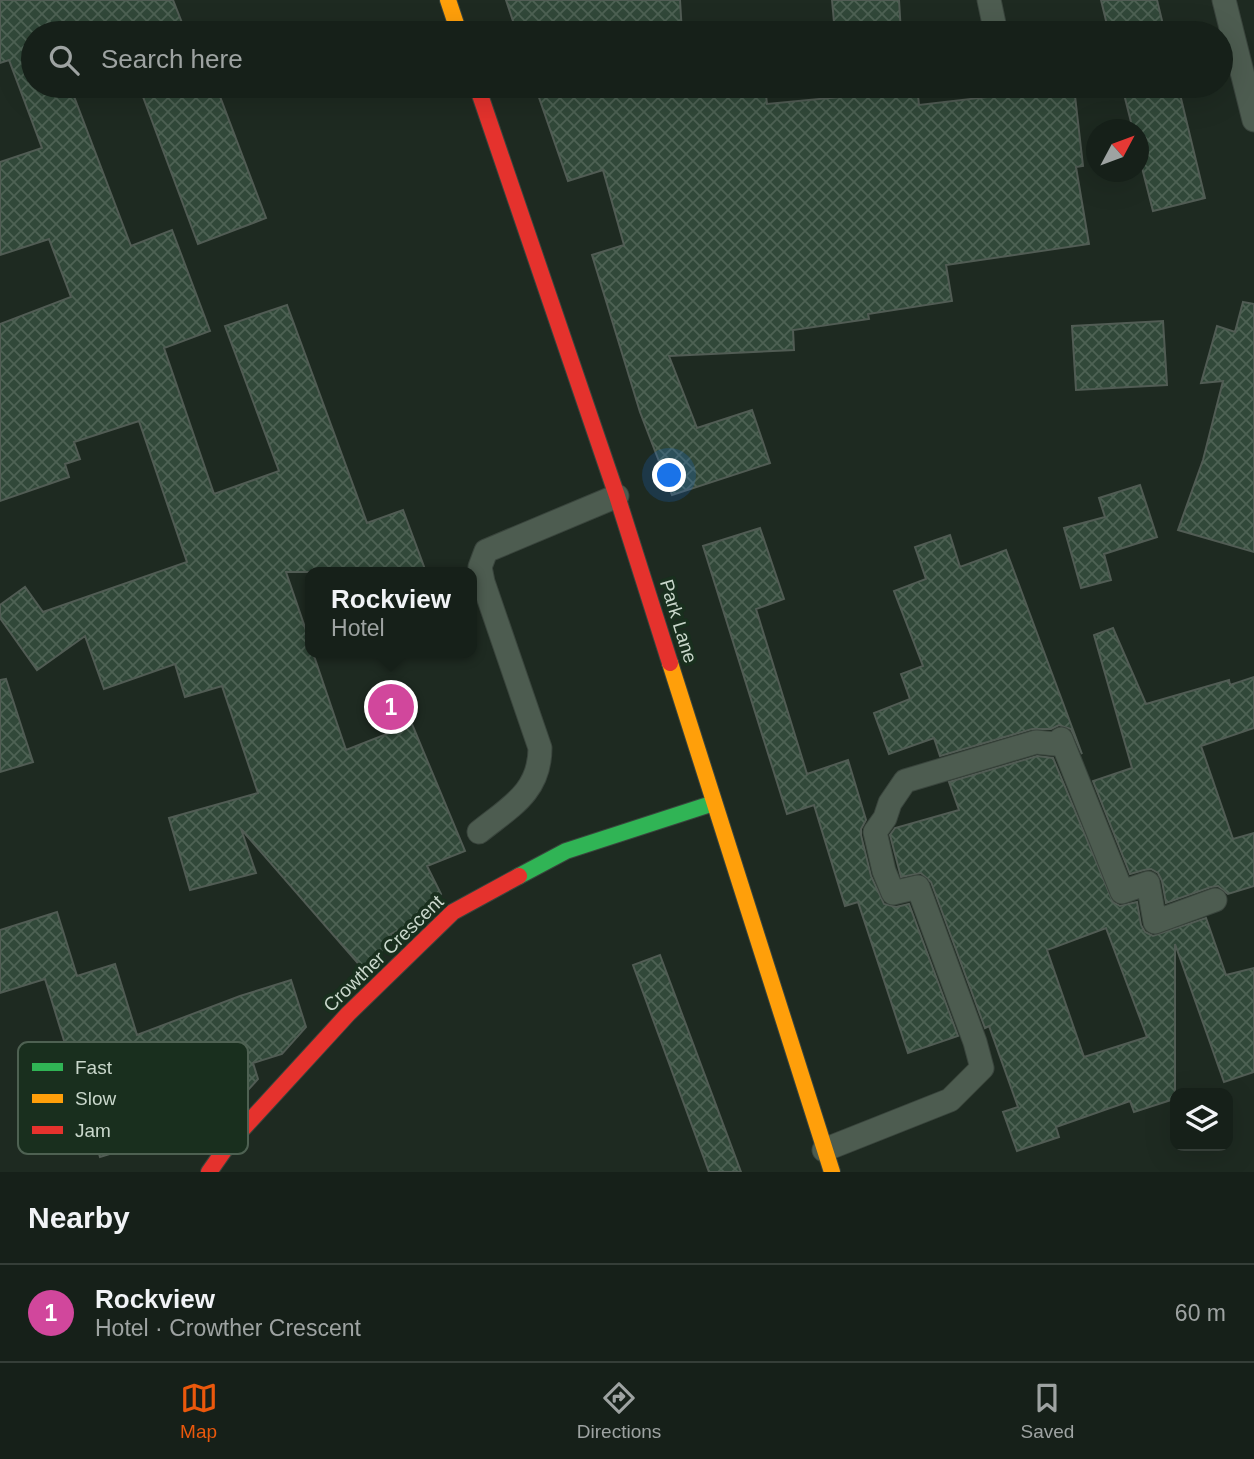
<!DOCTYPE html>
<html lang="en">
<head>
<meta charset="utf-8">
<style>
	:root { --surface:#162019; --page:#1f2822; --text:#f1f3f6; --muted:#9ea3a2; --line:#353e38; --accent:#ea580c }
	body { margin:0; font-family:Helvetica,sans-serif; background:var(--page); color:var(--text) }
	.controls { position:absolute; right:21px; bottom:21px; display:grid; overflow:hidden; border-radius:14px; box-shadow:0 7px 28px #0002 }
	.controls button { width:63px; height:63px; display:grid; place-items:center; padding:0; border:0; border-bottom:2px solid var(--line); background:var(--surface); color:var(--text); font:35px sans-serif }
	.compass { position:absolute; left:1086px; top:119px; width:63px; height:63px; border-radius:50%; background:var(--surface); box-shadow:0 7px 28px #0002; rotate:49deg }
	.you { position:absolute; left:670px; top:476px; width:24px; height:24px; margin:-18px; border:5px solid #fff; border-radius:50%; background:#1a73e8; box-shadow:0 0 0 10px #1a73e833 }
	.badge { display:grid; place-items:center; width:46px; height:46px; border-radius:50%; background:var(--accent); color:#fff; font-size:23px; font-weight:700 }
	.pin { position:absolute; translate:-50% -50%; border:4px solid #fff; box-shadow:0 2px 7px #0006 }
	.popup { position:absolute; left:305px; top:567px; width:172px; height:91px; box-sizing:border-box; display:grid; place-content:center; border-radius:14px; background:var(--surface); filter:drop-shadow(0 2px 5px #0005); font-size:23px; white-space:nowrap; color:var(--muted) }
	.popup b { font-size:26px; color:var(--text) }
	.popup::after { content:''; position:absolute; left:50%; top:100%; margin-left:-14px; border:14px solid transparent; border-top-color:var(--surface) }
	.list { margin:0; padding:0; list-style:none }
	h2 { display:flex; justify-content:space-between; align-items:center; height:91px; margin:0; padding:0 28px; font-size:30px }
	h2 small { font-size:23px; font-weight:400; color:var(--muted) }
	.list li { display:grid; grid-template-columns:46px 1fr auto; gap:21px; align-items:center; box-sizing:border-box; height:98px; padding:0 28px; border-top:2px solid var(--line) }
	.list b { display:block; font-size:26px; white-space:nowrap }
	.list p { margin:0; font-size:23px; white-space:nowrap; color:var(--muted) }
	.list em { font-size:23px; font-style:normal; color:var(--muted) }
	.icon { flex:none; width:38px; height:38px; fill:none; stroke:currentColor; stroke-width:2; stroke-linecap:round; stroke-linejoin:round }
	.map { position:relative; flex:none; width:1254px; height:1172px; overflow:hidden }
	.search { position:absolute; background:var(--surface); box-shadow:0 7px 28px #0002; left:21px; right:21px; top:21px; height:77px; display:flex; align-items:center; gap:18px; box-sizing:border-box; padding:0 24px; border-radius:38px; color:var(--muted); font-size:26px }
	.sheet { height:189px; background:var(--surface) }
	nav { display:flex; justify-content:space-around; align-items:center; box-sizing:border-box; height:98px; border-top:2px solid var(--line); background:var(--surface); font-size:19px; color:var(--muted) }
	nav a { display:grid; justify-items:center; gap:4px }
	nav .on { color:var(--accent) }
	.map>svg:first-child { display:block }
	.building { fill:url(#building-cross-hatch); stroke:#515c54; stroke-width:2; fill-rule:evenodd }
	.lines { fill:none; stroke-linecap:round; stroke-linejoin:round }
	.lane-casing { stroke:#3a453d; stroke-width:25 }
	.fast-casing { stroke:#3a453d; stroke-width:18 }
	.slow-casing { stroke:#3a453d; stroke-width:18 }
	.jam-casing { stroke:#3a453d; stroke-width:18 }
	.lane { stroke:#4d5c50; stroke-width:23 }
	.fast { stroke:#30b455; stroke-width:16 }
	.slow { stroke:#ff9f0a; stroke-width:16 }
	.jam { stroke:#e5322d; stroke-width:16 }
	.labels { text-anchor:middle; stroke-width:7; stroke-linejoin:round; paint-order:stroke }
	.street-label { font-size:19px; fill:#c9d7cb; stroke:#192f1e }
	.key { fill:#192f1e; stroke:#4e6152; stroke-width:2 }
	.key-label { font-size:19px; fill:#c9d7cb }
</style>
</head>
<body>
<div class="map">
<svg width="1254" height="1172" viewBox="0 0 1254 1172">
	<defs>
		<pattern id="building-cross-hatch" width="8" height="8" patternUnits="userSpaceOnUse" patternTransform="scale(1.75)"><rect width="8" height="8" fill="#314839"/><path d="M0 0l8 8M0 8l8-8" fill="none" stroke="#4e6254"/></pattern>
	</defs>
	<rect width="100%" height="100%" fill="#1e2a21"/>
	<path class="building" d="M 0,0 L 173,0 L 186,33 L 33,33 L 33,86 L 70,86 L 131,246 L 172,230 L 210,331 L 164,348 L 214,494 L 279,471 L 225,326 L 287,305 L 367,523 L 403,510 L 426,572 L 286,572 L 311,645 L 311,653 L 313,653 L 346,750 L 412,724 L 465,851 L 427,866 L 441,894 L 408,925 L 391,934 L 395,938 L 363,969 L 241,829 L 256,873 L 190,890 L 169,818 L 258,793 L 222,686 L 185,697 L 175,664 L 104,689 L 85,636 L 37,670 L 0,618 L 0,605 L 25,587 L 43,612 L 187,562 L 139,421 L 74,442 L 80,459 L 65,464 L 69,477 L 0,501 L 0,324 L 71,297 L 49,239 L 0,255 L 0,162 L 42,148 L 9,60 L 0,63 Z
		M 506,0 L 680,0 L 682,33 L 517,33 Z
		M 832,0 L 899,0 L 901,33 L 835,33 Z
		M 1101,0 L 1157,0 L 1165,33 L 1109,33 Z
		M 139,86 L 216,86 L 266,218 L 198,244 Z
		M 535,86 L 765,86 L 767,104 L 861,95 L 860,86 L 917,86 L 919,105 L 1074,87 L 1083,166 L 1076,167 L 1089,244 L 946,265 L 952,301 L 868,314 L 869,319 L 793,330 L 794,350 L 669,356 L 697,428 L 752,410 L 770,463 L 672,495 L 640,412 L 592,255 L 624,245 L 603,170 L 568,181 Z
		M 1122,86 L 1178,86 L 1205,198 L 1153,211 L 1138,152 L 1138,130 L 1133,130 Z
		M 1243,302 L 1254,304 L 1254,552 L 1178,530 L 1203,460 L 1223,381 L 1201,383 L 1217,326 L 1235,332 Z
		M 1163,321 L 1167,385 L 1076,390 L 1072,326 Z
		M 1140,485 L 1157,537 L 1104,554 L 1111,580 L 1081,588 L 1064,528 L 1105,517 L 1099,498 Z
		M 760,528 L 784,599 L 756,609 L 807,774 L 848,760 L 866,820 L 861,829 L 861,835 L 871,876 L 884,904 L 896,907 L 909,904 L 958,1036 L 908,1053 L 858,902 L 845,906 L 814,805 L 787,814 L 703,546 Z
		M 950,535 L 960,567 L 1006,550 L 1082,754 L 1071,729 L 1059,725 L 1051,729 L 1032,729 L 940,756 L 934,738 L 889,754 L 874,713 L 910,699 L 901,674 L 923,666 L 894,591 L 926,579 L 915,547 Z
		M 1113,628 L 1146,704 L 1229,680 L 1230,685 L 1254,677 L 1254,728 L 1201,746 L 1233,839 L 1254,833 L 1254,886 L 1228,894 L 1218,886 L 1211,887 L 1166,903 L 1162,881 L 1158,873 L 1151,869 L 1144,870 L 1130,874 L 1093,781 L 1132,768 L 1094,635 Z
		M 6,679 L 33,762 L 0,772 L 0,680 Z
		M 1037,756 L 1053,758 L 1113,902 L 1120,906 L 1137,902 L 1141,925 L 1145,932 L 1153,936 L 1206,918 L 1226,975 L 1254,968 L 1254,1072 L 1224,1082 L 1175,944 L 1175,1103 L 1172,1104 L 1171,1100 L 1134,1112 L 1130,1101 L 1056,1127 L 1059,1137 L 1017,1151 L 1003,1112 L 1018,1107 L 989,1026 L 985,1028 L 931,882 L 921,873 L 901,877 L 890,835 L 895,828 L 959,810 L 949,782 ZM 1106,928 L 1147,1037 L 1084,1057 L 1047,950 Z
		M 57,912 L 77,976 L 115,964 L 137,1035 L 240,996 L 291,980 L 306,1027 L 282,1054 L 253,1063 L 258,1079 L 217,1124 L 147,1068 L 168,1136 L 100,1157 L 45,979 L 0,993 L 0,930 Z
		M 660,955 L 741,1172 L 709,1172 L 633,965 Z"/>
	<g class="lines">
		<defs>
			<path id="lane" d="M 989,0 L 996,33
				M 1224,0 L 1254,120
				M 479,832 C 510,807 540,792 540,748 L 483,582 L 480,567 L 486,551 L 617,496
				M 824,1150 L 950,1100 L 982,1068 L 975,1042 L 918,887 L 893,893 L 884,871 L 875,832 L 885,818 L 890,803 L 905,781 L 1036,742 L 1055,744 L 1061,739 L 1122,892 L 1148,883 L 1155,922 L 1215,900"/>
			<path id="fast" d="M 519,876 L 566,851 L 714,803"/>
			<path id="slow" d="M 448,0 L 459,33
				M 670,663 L 832,1172"/>
			<path id="jam" d="M 477,86 L 617,496 L 670,663
				M 209,1172 L 228,1145 L 348,1014 L 453,912 L 519,876"/>
		</defs>
		<use href="#lane" class="lane-casing"/>
		<use href="#fast" class="fast-casing"/>
		<use href="#slow" class="slow-casing"/>
		<use href="#jam" class="jam-casing"/>
		<use href="#lane" class="lane"/>
		<use href="#fast" class="fast"/>
		<use href="#slow" class="slow"/>
		<use href="#jam" class="jam"/>
	</g>
	<g class="labels">
		<g class="street-label">
			<text transform="translate(679 621) rotate(73)" y="7">Park Lane</text>
			<text transform="translate(383 953) rotate(-44)" y="7">Crowther Crescent</text>
		</g>
	</g>
	<rect x="18" y="1042" width="230" height="112" rx="10" class="key"/>
	<rect x="32" y="1063" width="31" height="8" fill="#30b455"/>
	<rect x="32" y="1094" width="31" height="9" fill="#ff9f0a"/>
	<rect x="32" y="1126" width="31" height="8" fill="#e5322d"/>
	<g class="key-label">
		<text x="75" y="1074">Fast</text>
		<text x="75" y="1105">Slow</text>
		<text x="75" y="1137">Jam</text>
	</g>
</svg>
<div class="controls">
<button><svg class="icon" aria-label="layers" viewBox="0 0 24 24"><path d="M12 4l9 5-9 5-9-5zM3 14l9 5 9-5"/></svg></button>
</div>
<svg class="compass" viewBox="-18 -18 36 36"><path d="M0-13l5 13h-10z" fill="#e53935"/><path d="M0 13l5-13h-10z" fill="#9ea3a2"/></svg>
<div class="you"></div>
<div class="pin badge" style="left:391px;top:707px;background:#d1479c">1</div>
<div class="popup"><b>Rockview</b>Hotel</div>
<div class="search"><svg class="icon" aria-label="search" viewBox="0 0 24 24"><circle cx="10" cy="10" r="6"/><path d="M15 15l6 6"/></svg>Search here</div>
</div>
<section class="sheet">
<h2>Nearby<small></small></h2>
<ul class="list">
<li><span class="badge" style="background:#d1479c">1</span><div><b>Rockview</b><p>Hotel · Crowther Crescent</p></div><em>60 m</em></li>
</ul>
</section>
<nav>
<a class="on"><svg class="icon" aria-label="map" viewBox="0 0 24 24"><path d="M3 6l6-2 6 2 6-2v14l-6 2-6-2-6 2zM9 4v14M15 6v14"/></svg>Map</a>
<a><svg class="icon" aria-label="directions" viewBox="0 0 24 24"><path d="M12 3l9 9-9 9-9-9zM9 14v-3h6M13 9l2 2-2 2"/></svg>Directions</a>
<a><svg class="icon" aria-label="saved" viewBox="0 0 24 24"><path d="M7 4h10v16l-5-4-5 4z"/></svg>Saved</a>
</nav>
</body>
</html>
